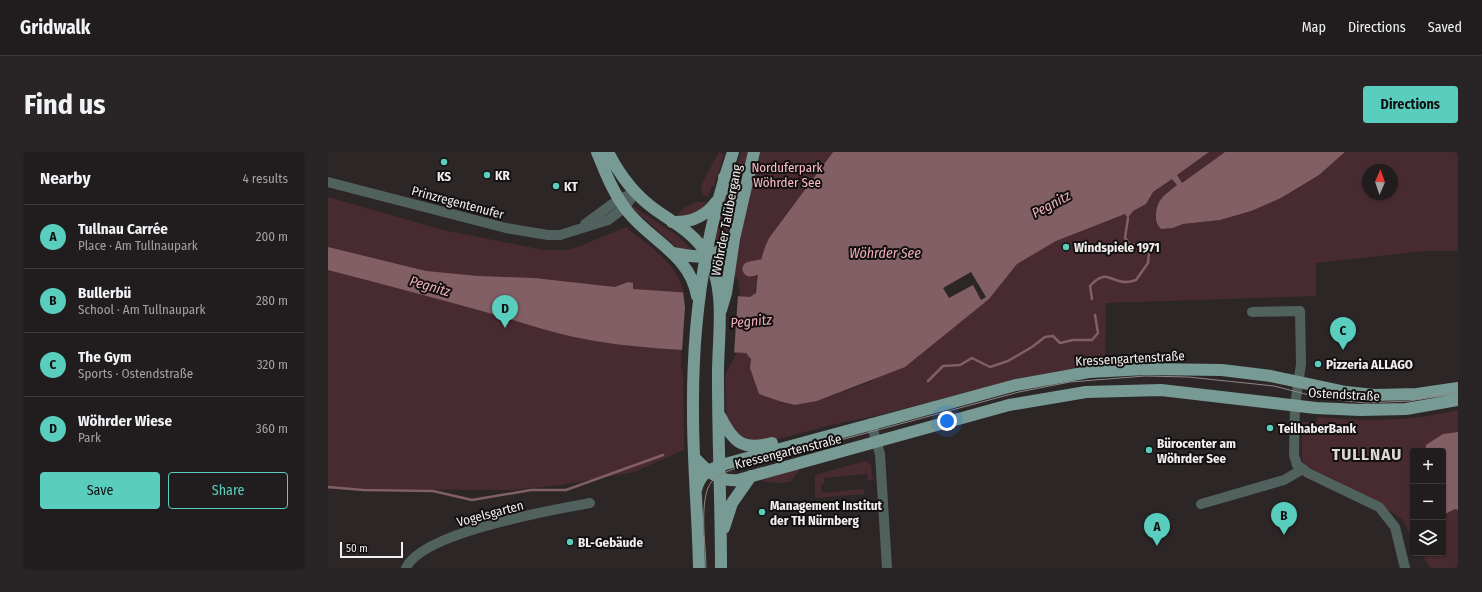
<!DOCTYPE html>
<html lang="en">
<head>
<meta charset="utf-8">
<style>
	:root { --surface:#211c1d; --page:#292526; --text:#f1f3f6; --muted:#a2a1a4; --line:#3e3a3b; --accent:#59cebe }
	body { margin:0; font-family:"Fira Sans Condensed",sans-serif; background:var(--page); color:var(--text) }
	.controls { position:absolute; right:12px; bottom:12px; display:grid; overflow:hidden; border-radius:4px; box-shadow:0 1px 3px #0004 }
	.controls button { width:36px; height:36px; display:grid; place-items:center; padding:0; border:0; border-bottom:1px solid var(--line); background:var(--surface); color:var(--text); font:20px sans-serif }
	.compass { position:absolute; left:1034px; top:12px; width:36px; height:36px; border-radius:50%; background:var(--surface); box-shadow:0 1px 3px #0004; rotate:2deg }
	.scale { position:absolute; left:12px; bottom:10px; width:63px; box-sizing:border-box; padding-left:4px; border:2px solid #f2eeef; border-top:0; font-size:11px; line-height:14px; white-space:nowrap; color:#f2eeef; -webkit-text-stroke:3px #131010; paint-order:stroke }
	.you { position:absolute; left:619px; top:269px; width:14px; height:14px; margin:-10px; border:3px solid #fff; border-radius:50%; background:#1a73e8; box-shadow:0 0 0 6px #1a73e833 }
	.badge { display:grid; place-items:center; width:26px; height:26px; border-radius:50%; background:var(--accent); color:#111; font-size:13px; font-weight:700 }
	.pin { position:absolute; translate:-50% -33px; filter:drop-shadow(0 1px 2px #0008) }
	.pin::after { content:''; position:absolute; top:21px; width:14px; height:12px; background:inherit; clip-path:polygon(0 0,100% 0,50% 100%) }
	.list { margin:0; padding:0; list-style:none }
	h2 { display:flex; justify-content:space-between; align-items:center; height:52px; margin:0; padding:0 16px; font-size:17px }
	h2 small { font-size:13px; font-weight:400; color:var(--muted) }
	.list li { display:grid; grid-template-columns:26px 1fr auto; gap:12px; align-items:center; box-sizing:border-box; height:64px; padding:0 16px; border-top:1px solid var(--line) }
	.list b { display:block; font-size:15px; white-space:nowrap }
	.list p { margin:0; font-size:13px; white-space:nowrap; color:var(--muted) }
	.list em { font-size:13px; font-style:normal; color:var(--muted) }
	.actions { display:flex; gap:8px; padding:12px 16px }
	.actions a { flex:1; padding:9px 0; border:1px solid var(--accent); border-radius:4px; text-align:center; font-size:14px; color:var(--accent) }
	.actions .main { background:var(--accent); color:#111 }
	.icon { flex:none; width:22px; height:22px; fill:none; stroke:currentColor; stroke-width:2; stroke-linecap:round; stroke-linejoin:round }
	.map { position:relative; flex:none; width:1130px; height:416px; overflow:hidden; border-radius:4px }
	header { display:flex; align-items:center; gap:24px; box-sizing:border-box; height:56px; padding:0 20px; background:var(--surface); border-bottom:1px solid var(--line) }
	header strong { font-size:19px }
	nav { display:flex; gap:22px; margin-inline-start:auto; font-size:14px }
	.intro { display:flex; align-items:center; justify-content:space-between; box-sizing:border-box; height:96px; padding:0 24px }
	h1 { margin:0; font-size:28px }
	.button { padding:10px 18px; border-radius:4px; background:var(--accent); color:#111; font-size:14px; font-weight:700 }
	main { display:flex; gap:24px; padding:0 24px }
	aside { flex:1; background:var(--surface); border-radius:4px; box-shadow:0 1px 3px #0004 }
	.map>svg:first-child { display:block }
	.green { fill:#482b30; fill-rule:evenodd }
	.water { fill:#825f64 }
	.pier { fill:#2c2627 }
	.lines { fill:none; stroke-linecap:round; stroke-linejoin:round }
	.stream { stroke:#825f64; stroke-width:2.5 }
	.river { stroke:#825f64; stroke-width:15 }
	.minor { stroke:#51615e; stroke-width:10 }
	.major { stroke:#779a94; stroke-width:12 }
	.tram { stroke:#8c8788; stroke-width:1 }
	.poi-dot { fill:#59cebe; stroke:#131010; stroke-width:1.5 }
	.labels { text-anchor:middle; stroke-width:4; stroke-linejoin:round; paint-order:stroke }
	.park-label { font-size:13px; fill:#ffbdc7; stroke:#131010 }
	.poi-label { font-size:13px; font-weight:bold; fill:#f2eeef; stroke:#131010; text-anchor:start }
	.street-label { font-size:13px; fill:#f2eeef; stroke:#131010 }
	.water-label { font-size:14px; font-style:italic; fill:#efaeb8; stroke:#131010 }
	.district-label { font-size:17px; font-weight:bold; letter-spacing:1px; fill:#ddd5d6; stroke:#131010 }
</style>
</head>
<body>
<header>
<strong>Gridwalk</strong>
<nav><a>Map</a><a>Directions</a><a>Saved</a></nav>
</header>
<div class="intro"><h1>Find us</h1><a class="button">Directions</a></div>
<main>
<aside>
<h2>Nearby<small>4 results</small></h2>
<ul class="list">
<li><span class="badge">A</span><div><b>Tullnau Carrée</b><p>Place · Am Tullnaupark</p></div><em>200 m</em></li>
<li><span class="badge">B</span><div><b>Bullerbü</b><p>School · Am Tullnaupark</p></div><em>280 m</em></li>
<li><span class="badge">C</span><div><b>The Gym</b><p>Sports · Ostendstraße</p></div><em>320 m</em></li>
<li><span class="badge">D</span><div><b>Wöhrder Wiese</b><p>Park</p></div><em>360 m</em></li>
</ul>
<div class="actions"><a class="main">Save</a><a>Share</a></div>
</aside>
<div class="map">
<svg width="1130" height="416" viewBox="0 0 1130 416">
	<rect width="100%" height="100%" fill="#2c2627"/>
	<path class="green" d="M 391,0 L 396,2 L 386,34 L 384,34 L 380,45 L 375,43 L 373,37 L 374,31 Z
		M 413,0 L 421,0 L 411,37 L 403,35 Z
		M 432,0 L 505,0 L 441,86 L 429,126 L 427,143 L 423,145 L 412,145 L 410,126 L 405,124 L 407,109 Z
		M 881,0 L 897,0 L 854,31 L 849,23 Z
		M 1017,0 L 1130,0 L 1130,99 L 1096,99 L 988,111 L 988,144 L 778,151 L 777,213 L 732,219 L 690,227 L 547,264 L 503,273 L 436,291 L 414,288 L 399,267 L 398,253 L 397,223 L 409,201 L 418,201 L 422,204 L 423,209 L 467,253 L 489,249 L 542,230 L 661,147 L 689,112 L 728,89 L 797,62 L 801,66 L 805,59 L 818,52 L 825,40 L 845,26 L 850,33 L 833,77 L 845,76 L 855,72 L 892,68 L 923,59 L 953,46 L 991,23 ZM 1040,18 L 1064,18 L 1064,42 L 1040,42 Z
		M 397,42 L 408,48 L 398,87 L 385,98 Z
		M 0,45 L 115,78 L 216,98 L 238,98 L 250,95 L 298,75 C 322,95 356,115 357,150 C 357,172 353,193 353,215 L 355,221 L 356,298 L 306,320 L 233,333 L 185,338 L 0,337 Z
		M 368,50 L 378,50 C 373,61 360,66 348,64 L 356,56 Z
		M 303,53 L 350,84 L 366,100 L 352,98 L 348,95 L 303,55 Z
		M 1130,258 L 1130,416 L 1103,416 L 1093,401 L 1115,401 L 1115,299 L 1085,299 L 1085,388 L 1075,368 L 1043,346 L 978,314 L 974,309 L 974,270 L 989,270 L 989,265 C 1037,269 1083,270 1130,258 Z
		M 537,309 L 543,313 L 545,328 L 540,329 L 539,322 L 496,326 L 496,332 L 493,333 L 494,341 L 535,337 L 537,342 L 487,346 L 487,323 Z
		M 473,316 L 462,330 L 448,331 L 434,329 L 440,325 Z"/>
	<path class="water" d="M 505,0 L 881,0 L 849,23 L 854,31 L 897,0 L 1017,0 L 991,23 L 953,46 L 923,59 L 892,68 L 855,72 L 845,76 L 833,77 C 830,74 828,70 828,66 C 828,47 836,44 849,33 L 844,27 L 825,40 L 818,52 L 805,59 L 800,66 L 797,62 L 728,89 L 689,112 L 661,147 L 577,215 L 489,249 L 467,253 L 451,249 L 431,242 L 422,216 L 423,207 L 418,201 C 361,198 302,197 246,185 C 217,179 190,169 161,161 C 108,146 54,132 0,118 L 0,95 L 98,119 L 150,124 L 206,126 L 287,135 L 300,130 L 305,131 L 305,137 L 422,145 L 428,141 C 429,122 433,103 441,86 Z
		M 1130,280 L 1130,358 L 1127,357 L 1115,363 L 1115,299 L 1097,299 L 1098,293 L 1115,282 Z"/>
	<path class="pier" d="M 643,120 L 658,145 L 653,148 L 645,133 L 621,146 L 615,136 Z
		M 355,139 L 410,143 L 406,202 L 354,199 L 357,155 Z"/>
	<g class="lines">
		<path class="stream" d="M 764,147 L 762,134 C 778,116 782,130 798,130 C 801,130 805,129 808,128 L 820,111 L 821,101 L 817,95 L 802,92 L 797,86 L 800,66
			M 600,229 L 615,214 L 632,213 L 644,206 L 662,215 L 680,209 L 704,195 L 717,185 L 725,184 L 732,191 L 745,188 L 764,188 L 770,181 L 767,163
			M 0,335 L 35,338 L 105,339 L 144,348 L 203,338 L 238,338 L 335,303"/>
		<path class="river" d="M 422,117 L 432,115"/>
		<path class="minor" d="M 0,30 L 178,76 L 220,83 L 232,83 L 280,68 L 296,56 L 307,41
			M 257,72 L 291,47 L 307,41
			M 924,160 L 972,159 L 973,212 L 967,253 L 966,303 L 969,313 L 980,321 L 1051,355 L 1067,375 L 1077,416
			M 543,271 L 552,302 L 559,416
			M 873,352 L 956,328 L 975,317
			M 78,416 C 94,380 224,358 262,351"/>
		<path class="major" d="M 269,0 C 277,20 286,43 300,60 C 323,89 362,103 369,144
			M 280,0 C 291,22 305,41 325,56 C 344,70 365,80 378,101 C 400,137 389,188 390,228 C 390,291 393,353 393,416
			M 396,25 L 405,43 L 411,42 L 416,38
			M 344,70 C 363,71 377,65 388,50
			M 345,101 C 373,106 385,109 406,87
			M 393,158 L 398,141 L 406,87 L 426,0
			M 392,264 C 405,290 414,299 444,291
			M 366,305 C 379,319 390,330 410,328 L 681,253 L 758,240 L 833,238 L 988,256 L 1032,258 L 1078,257 L 1130,248
			M 368,338 C 372,321 382,317 397,312 L 688,233 L 761,220 L 818,217 L 894,218 L 943,224 L 1018,240 L 1046,243 L 1089,242 L 1130,236
			M 396,376 L 404,351 L 423,324
			M 371,416 C 370,365 365,313 365,262 C 364,173 376,84 405,0"/>
		<path class="tram" d="M 378,416 C 378,394 370,346 384,329 C 391,322 402,318 412,315 L 691,240 L 742,230 L 817,224 L 860,225 L 946,234 L 993,246 L 1037,251 L 1082,249 L 1130,240"/>
	</g>
	<g class="poi-dot">
		<circle cx="116" cy="10" r="4"/>
		<circle cx="159" cy="23" r="4"/>
		<circle cx="228" cy="34" r="4"/>
		<circle cx="738" cy="95" r="4"/>
		<circle cx="990" cy="212" r="4"/>
		<circle cx="942" cy="276" r="4"/>
		<circle cx="821" cy="298" r="4"/>
		<circle cx="434" cy="360" r="4"/>
		<circle cx="242" cy="390" r="4"/>
	</g>
	<g class="labels">
		<g class="park-label">
			<text x="459" y="20">Norduferpark<tspan x="459" dy="15">Wöhrder See</tspan></text>
		</g>
		<g class="poi-label">
			<text x="167" y="28">KR</text>
			<text x="116" y="29" text-anchor="middle">KS</text>
			<text x="236" y="39">KT</text>
			<text x="746" y="100">Windspiele 1971</text>
			<text x="998" y="217">Pizzeria ALLAGO</text>
			<text x="950" y="281">TeilhaberBank</text>
			<text x="829" y="296">Bürocenter am<tspan x="829" dy="15">Wöhrder See</tspan></text>
			<text x="442" y="358">Management Institut<tspan x="442" dy="15">der TH Nürnberg</tspan></text>
			<text x="250" y="395">BL-Gebäude</text>
		</g>
		<g class="street-label">
			<text transform="translate(130 50) rotate(15)" y="5">Prinzregentenufer</text>
			<text transform="translate(398 68) rotate(-79)" y="5">Wöhrder Talübergang</text>
			<text transform="translate(802 206) rotate(-3)" y="5">Kressengartenstraße</text>
			<text transform="translate(1016 242) rotate(3)" y="5">Ostendstraße</text>
			<text transform="translate(460 299) rotate(-14)" y="5">Kressengartenstraße</text>
			<text transform="translate(162 361) rotate(-15)" y="5">Vogelsgarten</text>
		</g>
		<g class="water-label">
			<text transform="translate(723 52) rotate(-28)" y="5">Pegnitz</text>
			<text x="557" y="106">Wöhrder See</text>
			<text transform="translate(102 134) rotate(16)" y="5">Pegnitz</text>
			<text transform="translate(423 169) rotate(-5)" y="5">Pegnitz</text>
		</g>
		<g class="district-label">
			<text x="1039" y="308">TULLNAU</text>
		</g>
	</g>
</svg>
<div class="controls">
<button>+</button>
<button>−</button>
<button><svg class="icon" aria-label="layers" viewBox="0 0 24 24"><path d="M12 4l9 5-9 5-9-5zM3 14l9 5 9-5"/></svg></button>
</div>
<svg class="compass" viewBox="-18 -18 36 36"><path d="M0-13l5 13h-10z" fill="#e53935"/><path d="M0 13l5-13h-10z" fill="#a2a1a4"/></svg>
<div class="scale">50 m</div>
<div class="you"></div>
<div class="pin badge" style="left:829px;top:394px">A</div>
<div class="pin badge" style="left:956px;top:383px">B</div>
<div class="pin badge" style="left:1015px;top:198px">C</div>
<div class="pin badge" style="left:177px;top:176px">D</div>
</div>
</main>
</body>
</html>
